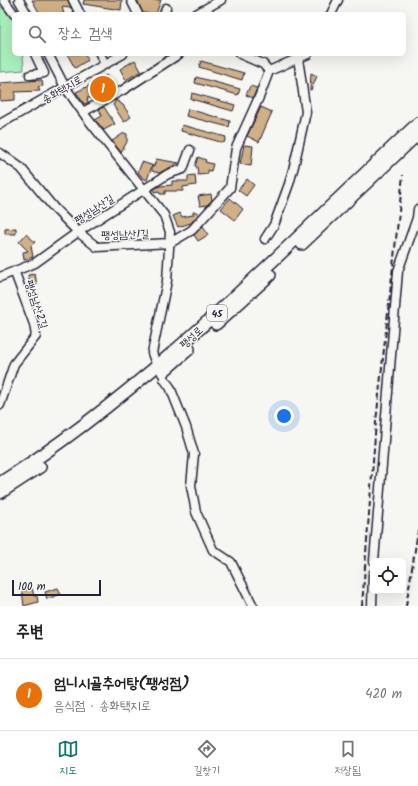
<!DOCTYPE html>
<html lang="ko">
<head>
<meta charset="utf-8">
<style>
	:root { --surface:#fff; --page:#f6f6f6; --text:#202124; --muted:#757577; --line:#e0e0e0; --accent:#0f766e }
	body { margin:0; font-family:Kalam,"Poor Story",sans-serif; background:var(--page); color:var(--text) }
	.controls { position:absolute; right:12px; bottom:12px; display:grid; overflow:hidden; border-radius:6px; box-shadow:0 4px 16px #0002 }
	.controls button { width:36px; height:36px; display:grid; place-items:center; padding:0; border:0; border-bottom:1px solid var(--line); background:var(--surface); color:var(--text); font:20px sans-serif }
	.scale { position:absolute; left:12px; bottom:10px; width:89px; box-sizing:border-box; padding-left:4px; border:2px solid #22223b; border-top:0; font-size:11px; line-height:14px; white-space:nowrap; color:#22223b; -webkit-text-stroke:3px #f6f6f2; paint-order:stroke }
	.you { position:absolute; left:284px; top:416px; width:14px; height:14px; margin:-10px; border:3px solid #fff; border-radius:50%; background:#1a73e8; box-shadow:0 0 0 6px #1a73e833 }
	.badge { display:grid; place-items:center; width:26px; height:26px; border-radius:50%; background:var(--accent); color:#fff; font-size:13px; font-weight:700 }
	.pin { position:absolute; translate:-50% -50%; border:2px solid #fff; box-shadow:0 1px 4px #0006 }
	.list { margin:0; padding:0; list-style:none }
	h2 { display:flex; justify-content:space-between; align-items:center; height:52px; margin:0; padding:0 16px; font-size:17px }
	h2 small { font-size:13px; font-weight:400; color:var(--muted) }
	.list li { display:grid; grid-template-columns:26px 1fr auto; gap:12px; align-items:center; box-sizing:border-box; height:72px; padding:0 16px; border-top:1px solid var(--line) }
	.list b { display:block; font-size:15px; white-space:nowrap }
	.list p { margin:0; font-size:13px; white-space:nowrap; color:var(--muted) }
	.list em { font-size:13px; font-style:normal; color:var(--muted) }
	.icon { flex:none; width:22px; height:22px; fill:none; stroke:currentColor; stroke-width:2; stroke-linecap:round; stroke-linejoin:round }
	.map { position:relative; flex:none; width:418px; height:606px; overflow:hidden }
	.search { position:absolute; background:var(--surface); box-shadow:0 4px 16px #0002; left:12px; right:12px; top:12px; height:44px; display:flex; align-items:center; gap:10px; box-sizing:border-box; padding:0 14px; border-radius:6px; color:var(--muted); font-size:15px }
	.sheet { height:124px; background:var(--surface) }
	nav { display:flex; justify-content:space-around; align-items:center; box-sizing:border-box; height:56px; border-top:1px solid var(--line); background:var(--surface); font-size:11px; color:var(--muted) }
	nav a { display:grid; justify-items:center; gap:2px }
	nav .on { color:var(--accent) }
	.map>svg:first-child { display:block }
	.green { fill:#a9efbb; stroke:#66887b }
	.building { fill:#d0b084; stroke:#22223b }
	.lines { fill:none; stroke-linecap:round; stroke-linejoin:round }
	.minor-casing { stroke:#22223b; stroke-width:11 }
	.major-casing { stroke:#22223b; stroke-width:14 }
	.minor { stroke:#f6f6f2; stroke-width:8 }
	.major { stroke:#f6f6f2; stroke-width:11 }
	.rail { stroke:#22223b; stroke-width:2; stroke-dasharray:6 3; stroke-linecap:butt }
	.labels { text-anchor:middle; stroke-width:3; stroke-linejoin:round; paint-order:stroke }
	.shield { fill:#f6f6f2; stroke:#626272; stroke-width:1 }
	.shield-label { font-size:10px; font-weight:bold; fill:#22223b }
	.street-label { font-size:11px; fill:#22223b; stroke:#f6f6f2 }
</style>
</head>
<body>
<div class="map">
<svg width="418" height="606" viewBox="0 0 418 606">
	<rect width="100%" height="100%" fill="#f6f6f2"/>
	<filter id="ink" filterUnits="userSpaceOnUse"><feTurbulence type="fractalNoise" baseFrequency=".025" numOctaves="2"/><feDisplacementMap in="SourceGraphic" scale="8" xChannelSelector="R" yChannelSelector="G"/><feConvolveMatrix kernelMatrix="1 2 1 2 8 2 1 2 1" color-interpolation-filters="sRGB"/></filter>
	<g filter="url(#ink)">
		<path class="green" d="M 0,6 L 14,20 L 14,54 L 23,54 L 24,70 L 0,72 Z"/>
		<path class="building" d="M 32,0 L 68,0 L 71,8 L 62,7 L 64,14 L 40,14 Z
			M 84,0 L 122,0 L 121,10 L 83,4 Z
			M 137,0 L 161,0 L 156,14 L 143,13 Z
			M 67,54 L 85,54 L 88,60 L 75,68 Z
			M 135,60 L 141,71 L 126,80 L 120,69 Z
			M 201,61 L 244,73 L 242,80 L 199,67 Z
			M 311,73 L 317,76 L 311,90 L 310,90 Z
			M 106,75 L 112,86 L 109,88 L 109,90 L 104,94 L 102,91 L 97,95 L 98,98 L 87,98 L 88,103 L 84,104 L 76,92 L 97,82 Z
			M 196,77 L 240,89 L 238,95 L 195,83 Z
			M 42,80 L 43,86 L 38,87 L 40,91 L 15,92 L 15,100 L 0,101 L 0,83 Z
			M 250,86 L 257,88 L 253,98 L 246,95 Z
			M 192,93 L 235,105 L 233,111 L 191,99 Z
			M 116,100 L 123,105 L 131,117 L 124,122 L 113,105 Z
			M 104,107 L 115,124 L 104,130 L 95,120 L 102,116 L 99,109 Z
			M 261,107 L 272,112 L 259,142 L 247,136 Z
			M 188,109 L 230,121 L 229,127 L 186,116 Z
			M 182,125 L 226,137 L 224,143 L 181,131 Z
			M 124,133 L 127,134 L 127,142 L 121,152 L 112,141 Z
			M 244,145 L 253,146 L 251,166 L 240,164 Z
			M 198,157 L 206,160 L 205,162 L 213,164 L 211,171 L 208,170 L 208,174 L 198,175 L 197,167 L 195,166 Z
			M 156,159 L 179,163 L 159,173 L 152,171 L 152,166 L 147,180 L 143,178 L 138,172 L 142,162 L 154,166 Z
			M 195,175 L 196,185 L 183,187 L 183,191 L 165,191 L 165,194 L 160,194 L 159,191 L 154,192 L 154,189 L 160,186 L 172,185 L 172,181 L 188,181 L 188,176 Z
			M 247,179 L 254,185 L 246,196 L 238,190 Z
			M 211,194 L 212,200 L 207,205 L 200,206 L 198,196 Z
			M 230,198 L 243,209 L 235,220 L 221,209 Z
			M 193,212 L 198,212 L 198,215 L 191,223 L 178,227 L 173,216 L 180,213 L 182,217 L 193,215 Z
			M 203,226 L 208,235 L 198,241 L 194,235 Z
			M 16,228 L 16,234 L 5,234 L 5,229 Z
			M 26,234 L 35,242 L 31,246 L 33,257 L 24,260 L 23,252 L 28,251 L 19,242 Z
			M 35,274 L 37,285 L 30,287 L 28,275 Z
			M 32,588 L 34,596 L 37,596 L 38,602 L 24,606 L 22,591 Z
			M 58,588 L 61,594 L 47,599 L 45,592 Z"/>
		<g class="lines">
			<defs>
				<path id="minor" d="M 4,0 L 14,14
					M 19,0 L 27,14
					M 73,0 L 80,14
					M 131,0 L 138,14
					M 164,14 L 166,8
					M 196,14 L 221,0
					M 331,14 L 338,0
					M 48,54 L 65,87 L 87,118 L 164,215 L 170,232 L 167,281 L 152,353 L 155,361
					M 100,54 L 105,64
					M 240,54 L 263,64 L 269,71
					M 30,75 L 44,73 L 35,54
					M 83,112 L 123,90 L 179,54
					M 0,124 L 123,54
					M 0,153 L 21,168 L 54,208 L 78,232 L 97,247 L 170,243 L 192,230 L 230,188 L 236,148 L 260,95 L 269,71 L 308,54
					M 265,239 L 274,225 L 289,184 L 294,166 L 306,112 L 298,58
					M 0,277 L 35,263 L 78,232 L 168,174 L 183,169 L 190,150
					M 164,379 L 170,387 L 186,427 L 194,454 L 191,486 L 196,512 L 213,550 L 231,562 L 253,606
					M 0,405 L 14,364 L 36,336 L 34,324 L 15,273
					M 374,561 L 398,271 L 417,218 L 418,209
					M 372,606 L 373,574"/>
				<path id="major" d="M 302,244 L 418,134
					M 216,324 L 270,275
					M 163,372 L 189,349
					M 0,483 C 156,384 283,249 418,123
					M 0,493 L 40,467"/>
			</defs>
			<use href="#minor" class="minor-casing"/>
			<use href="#major" class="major-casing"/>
			<use href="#minor" class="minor"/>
			<use href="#major" class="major"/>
			<path class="rail" d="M 362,606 L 376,422 L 403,175
				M 406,606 L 418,531"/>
		</g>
	</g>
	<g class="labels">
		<rect class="shield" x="207" y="305" width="20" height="16" rx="3"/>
		<g class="shield-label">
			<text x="217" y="317">45</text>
		</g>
		<g class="street-label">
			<text transform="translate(62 89) rotate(-30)" y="4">송화택지로</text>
			<text transform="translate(94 209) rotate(-33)" y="4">팽성남산길</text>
			<text transform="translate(125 234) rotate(-2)" y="4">팽성남산1길</text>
			<text transform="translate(37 304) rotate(72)" y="4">팽성남산2길</text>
			<text transform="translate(191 337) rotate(-43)" y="4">팽성로</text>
		</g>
	</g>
</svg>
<div class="controls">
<button><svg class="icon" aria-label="locate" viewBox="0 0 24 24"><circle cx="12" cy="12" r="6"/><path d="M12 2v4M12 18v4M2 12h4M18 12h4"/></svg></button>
</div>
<div class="scale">100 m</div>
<div class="you"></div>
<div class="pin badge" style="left:103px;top:89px;background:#e8710a">1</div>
<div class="search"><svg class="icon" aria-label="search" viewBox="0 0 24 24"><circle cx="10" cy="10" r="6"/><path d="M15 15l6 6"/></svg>장소 검색</div>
</div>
<section class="sheet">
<h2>주변<small></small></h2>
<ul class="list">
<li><span class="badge" style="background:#e8710a">1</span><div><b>엄니시골추어탕(팽성점)</b><p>음식점 · 송화택지로</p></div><em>420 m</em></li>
</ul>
</section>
<nav>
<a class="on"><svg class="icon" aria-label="map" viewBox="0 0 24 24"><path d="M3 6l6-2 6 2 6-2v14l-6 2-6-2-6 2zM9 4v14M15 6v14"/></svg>지도</a>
<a><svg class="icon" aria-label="directions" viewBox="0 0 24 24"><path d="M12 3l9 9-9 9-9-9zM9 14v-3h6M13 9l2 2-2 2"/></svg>길찾기</a>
<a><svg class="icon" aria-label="saved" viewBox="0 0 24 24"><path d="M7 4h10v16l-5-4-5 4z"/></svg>저장됨</a>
</nav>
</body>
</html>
